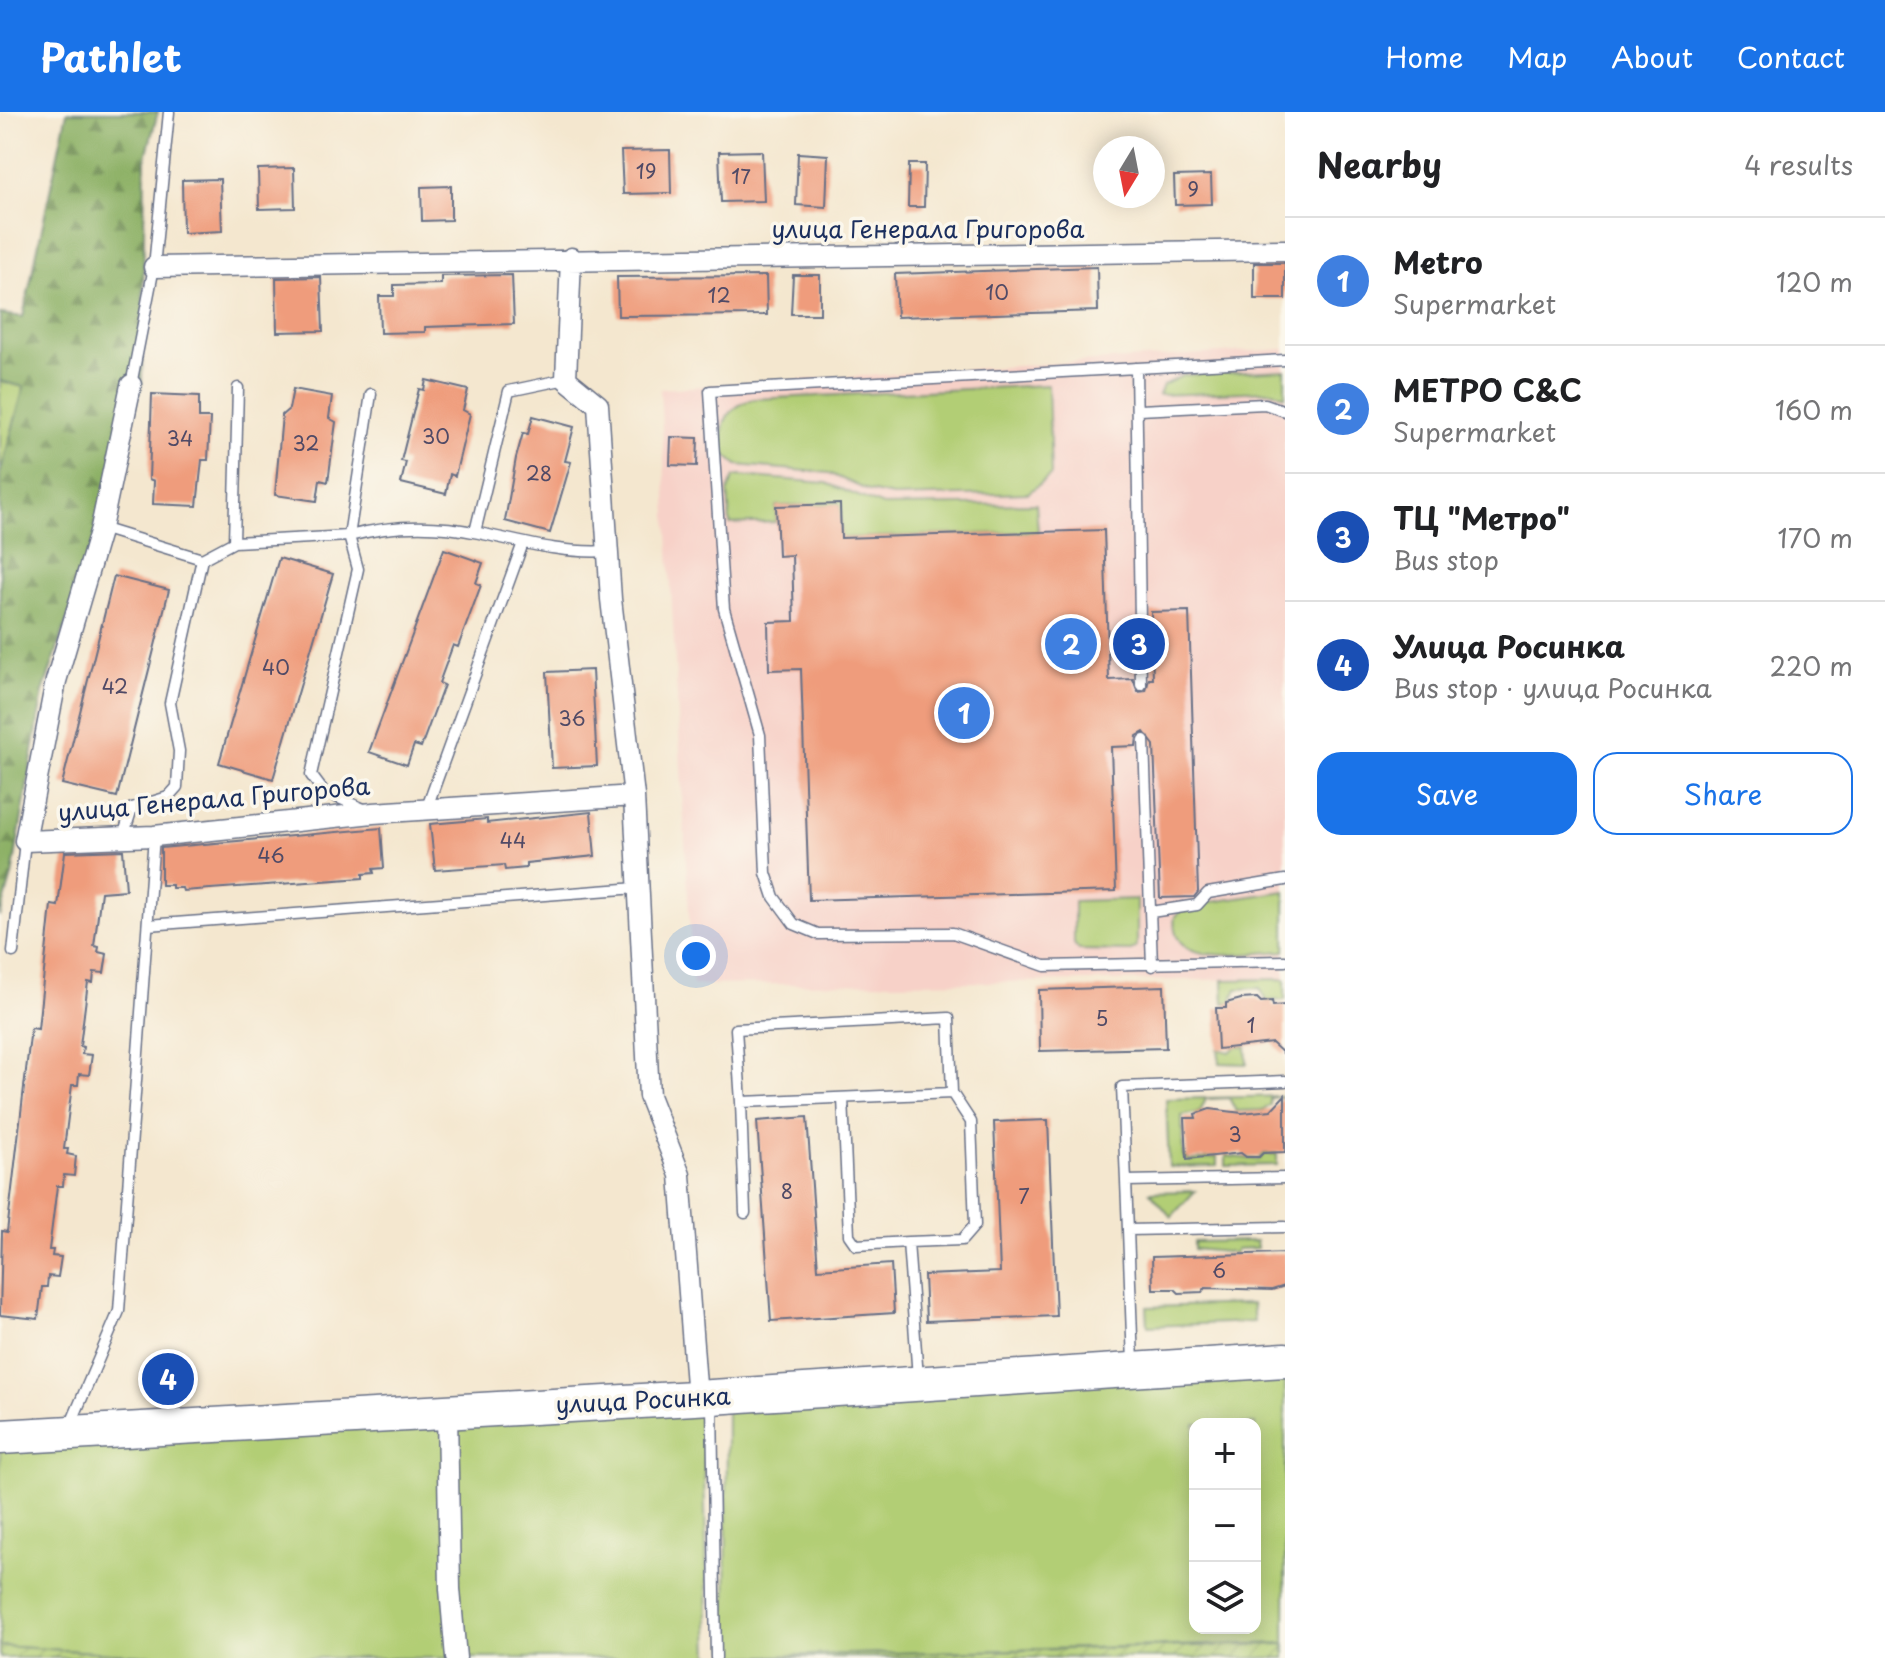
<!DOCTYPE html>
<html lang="en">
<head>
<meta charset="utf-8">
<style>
	:root { --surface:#fff; --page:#f2f2f2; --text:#202124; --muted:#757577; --line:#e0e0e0; --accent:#1a73e8 }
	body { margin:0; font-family:"Playpen Sans",sans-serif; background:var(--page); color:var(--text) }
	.controls { position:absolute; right:24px; bottom:24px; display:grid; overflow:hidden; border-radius:16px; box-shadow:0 4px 20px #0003 }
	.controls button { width:72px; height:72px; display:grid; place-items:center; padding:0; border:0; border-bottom:2px solid var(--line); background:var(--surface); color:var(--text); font:40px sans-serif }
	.compass { position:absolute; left:1093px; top:24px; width:72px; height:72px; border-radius:50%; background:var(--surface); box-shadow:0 4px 20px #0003; rotate:190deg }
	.you { position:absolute; left:696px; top:844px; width:28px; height:28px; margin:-20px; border:6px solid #fff; border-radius:50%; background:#1a73e8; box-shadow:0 0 0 12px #1a73e833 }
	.badge { display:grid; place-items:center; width:52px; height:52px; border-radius:50%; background:var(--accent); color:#fff; font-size:26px; font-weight:700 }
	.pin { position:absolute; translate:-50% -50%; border:4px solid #fff; box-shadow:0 2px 8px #0006 }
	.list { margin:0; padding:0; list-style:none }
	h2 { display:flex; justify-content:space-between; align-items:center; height:104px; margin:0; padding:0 32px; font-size:34px }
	h2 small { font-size:26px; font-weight:400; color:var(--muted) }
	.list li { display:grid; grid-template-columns:52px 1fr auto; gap:24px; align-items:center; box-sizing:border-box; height:128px; padding:0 32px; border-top:2px solid var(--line) }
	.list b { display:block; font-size:30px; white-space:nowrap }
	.list p { margin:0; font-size:26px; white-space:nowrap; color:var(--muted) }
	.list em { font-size:26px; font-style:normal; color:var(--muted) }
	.actions { display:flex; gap:16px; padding:24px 32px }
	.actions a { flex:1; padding:18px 0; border:2px solid var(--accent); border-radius:24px; text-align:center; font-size:28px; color:var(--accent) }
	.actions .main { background:var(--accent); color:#fff }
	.icon { flex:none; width:44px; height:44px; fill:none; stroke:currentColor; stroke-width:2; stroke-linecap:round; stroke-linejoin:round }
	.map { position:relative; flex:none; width:1285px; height:1546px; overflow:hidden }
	header { display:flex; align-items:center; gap:48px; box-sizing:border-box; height:112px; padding:0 40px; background:var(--accent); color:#fff }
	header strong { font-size:38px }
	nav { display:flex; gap:44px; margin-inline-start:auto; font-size:28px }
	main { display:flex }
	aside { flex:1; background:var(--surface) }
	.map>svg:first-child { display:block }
	.built { fill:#f7d1c8 }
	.grass { fill:#b2ce74; stroke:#667e69; stroke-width:2; fill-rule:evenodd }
	.forest { fill:url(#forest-firs); stroke:#547062; stroke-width:2 }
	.garden { fill:url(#garden-furrows); stroke:#667e69; stroke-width:2 }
	.building { fill:#ef9c7c }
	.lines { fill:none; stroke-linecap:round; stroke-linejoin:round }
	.lane-casing { stroke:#676f86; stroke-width:13 }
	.street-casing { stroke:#676f86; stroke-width:23 }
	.primary-casing { stroke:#676f86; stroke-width:37 }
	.lane { stroke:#fff; stroke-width:10 }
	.street { stroke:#fff; stroke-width:20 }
	.primary { stroke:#fff; stroke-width:34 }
	.labels { text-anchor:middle; stroke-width:7; stroke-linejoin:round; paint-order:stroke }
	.number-label { font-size:20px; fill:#504a66 }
	.street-label { font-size:24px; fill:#1b2f5e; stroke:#fbf7ec }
</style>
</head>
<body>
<header>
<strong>Pathlet</strong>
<nav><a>Home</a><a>Map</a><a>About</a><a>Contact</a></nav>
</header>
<main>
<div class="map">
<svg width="1285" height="1546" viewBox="0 0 1285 1546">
	<defs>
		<pattern id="forest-firs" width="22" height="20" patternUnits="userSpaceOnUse" patternTransform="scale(2)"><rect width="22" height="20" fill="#8db166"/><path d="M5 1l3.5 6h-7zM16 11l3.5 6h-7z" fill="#729057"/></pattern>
		<pattern id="garden-furrows" width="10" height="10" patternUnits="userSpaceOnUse" patternTransform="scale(2)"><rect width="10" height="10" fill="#b2ce74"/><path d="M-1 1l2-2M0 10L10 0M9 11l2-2" fill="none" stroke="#98b167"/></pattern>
	</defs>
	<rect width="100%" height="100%" fill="#fbf7ec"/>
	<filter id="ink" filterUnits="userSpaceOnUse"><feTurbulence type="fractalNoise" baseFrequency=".0125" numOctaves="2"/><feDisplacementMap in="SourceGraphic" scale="16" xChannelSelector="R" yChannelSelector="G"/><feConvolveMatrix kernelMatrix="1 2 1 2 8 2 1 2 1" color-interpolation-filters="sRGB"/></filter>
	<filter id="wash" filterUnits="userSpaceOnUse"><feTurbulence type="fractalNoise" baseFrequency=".006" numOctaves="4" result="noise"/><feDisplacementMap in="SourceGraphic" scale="32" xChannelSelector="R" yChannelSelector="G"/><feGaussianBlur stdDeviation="1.8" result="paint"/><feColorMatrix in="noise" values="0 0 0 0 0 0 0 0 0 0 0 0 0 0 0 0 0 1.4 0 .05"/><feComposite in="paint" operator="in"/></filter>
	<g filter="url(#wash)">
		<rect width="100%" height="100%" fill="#f4e7cf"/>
		<path class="built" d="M 1285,237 L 1285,867 L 693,873 L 660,277 Z"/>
		<path class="grass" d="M 1285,258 L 1285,284 L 1272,279 L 1159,283 L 1163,273 L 1184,263 Z
			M 0,269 L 25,275 L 0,362 Z
			M 1048,273 L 1051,363 L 1028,381 L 897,385 L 869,379 L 829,361 L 737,353 L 723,341 C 719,313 726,295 754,287 Z
			M 740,364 L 826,371 L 883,394 L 1036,392 L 1038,420 L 841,426 L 840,392 L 776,394 L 776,410 L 730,412 L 728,379 L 734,365 Z
			M 1285,779 L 1285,839 C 1251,840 1166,859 1175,804 L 1185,794 Z
			M 1137,787 L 1137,835 L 1131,839 L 1079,838 L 1074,832 L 1074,789 Z
			M 1285,867 L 1285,888 L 1267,889 L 1260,876 L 1237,877 L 1231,890 L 1224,891 L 1223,868 Z
			M 1235,935 L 1246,935 L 1247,952 L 1220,951 L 1218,937 L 1230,940 Z
			M 1285,984 L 1270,986 L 1270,993 L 1264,998 L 1236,999 L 1229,986 L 1206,987 L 1200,1000 L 1182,1004 L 1183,1043 L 1190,1049 L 1217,1045 L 1217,1054 L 1169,1055 L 1166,987 Z
			M 1264,1042 L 1277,1042 L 1277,1053 L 1226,1054 L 1226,1044 L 1259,1048 Z
			M 1195,1079 L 1171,1105 L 1150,1080 Z
			M 1256,1129 L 1257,1136 L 1236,1137 L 1236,1141 L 1194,1137 L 1194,1130 Z
			M 1252,1192 L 1254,1210 L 1148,1214 L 1147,1195 Z
			M 1285,1253 L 1285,1531 L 726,1545 L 727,1286 ZM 1195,1312 L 1255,1312 L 1255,1516 L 1195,1516 Z
			M 702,1282 L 709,1546 L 189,1546 L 0,1534 L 0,1328 Z"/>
		<path class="forest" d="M 67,0 L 158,0 L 145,48 L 142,270 L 122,345 L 43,580 L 12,764 L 0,805 L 0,362 L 24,275 L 0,269 L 0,202 L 23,205 Z"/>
		<path class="garden" d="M 1285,1532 L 1285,1546 L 726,1545 Z
			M 0,1534 L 189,1546 L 0,1546 Z"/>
		<g id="blocks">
			<path class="building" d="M 670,38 L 671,81 L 623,82 L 621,39 Z
				M 762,39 L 764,89 L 721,90 L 719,40 Z
				M 798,41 L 828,43 L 826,95 L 796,93 Z
				M 909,52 L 925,52 L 924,95 L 908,95 Z
				M 294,56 L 295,96 L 259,97 L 258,57 Z
				M 1211,63 L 1212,92 L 1175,93 L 1174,64 Z
				M 220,67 L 222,119 L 183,121 L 182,68 Z
				M 451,74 L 451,108 L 422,109 L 421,75 Z
				M 1254,151 L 1285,151 L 1285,187 L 1254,187 Z
				M 1097,155 L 1098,199 L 897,205 L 895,162 Z
				M 512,163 L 514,212 L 425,215 L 425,220 L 380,221 L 379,184 L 394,184 L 394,173 L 441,172 L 441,164 Z
				M 793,163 L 820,163 L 820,202 L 791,202 Z
				M 766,164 L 767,203 L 618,204 L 617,165 Z
				M 321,165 L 323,219 L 277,220 L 276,166 Z
				M 426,268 L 468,278 L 463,298 L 470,302 L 455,364 L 450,362 L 446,382 L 401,371 L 406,350 L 401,349 L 419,277 L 424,278 Z
				M 293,277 L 332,284 L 329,306 L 336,310 L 328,370 L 320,368 L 317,389 L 275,383 L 282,303 L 289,297 Z
				M 152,282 L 199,284 L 199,306 L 210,306 L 208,348 L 202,348 L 197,394 L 153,392 L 154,369 L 149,367 Z
				M 533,304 L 574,315 L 565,349 L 571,350 L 550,421 L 505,409 L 516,346 L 523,321 L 528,322 Z
				M 671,325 L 698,326 L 697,354 L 670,353 Z
				M 840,392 L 841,426 L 1104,418 L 1109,568 L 1133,567 L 1138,580 L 1146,579 L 1149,567 L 1153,567 L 1151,500 L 1189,499 L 1198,780 L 1194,785 L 1160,786 L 1154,633 L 1144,620 L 1137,624 L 1136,634 L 1111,635 L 1116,779 L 809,788 L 801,557 L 769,558 L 768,510 L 794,509 L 792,443 L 778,444 L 776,394 Z
				M 444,437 L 483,451 L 476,471 L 481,473 L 458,535 L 453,533 L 439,571 L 444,573 L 421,635 L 414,633 L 407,653 L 369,640 Z
				M 279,446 L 333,462 L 273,667 L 219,651 Z
				M 114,464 L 169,478 L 117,685 L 62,672 Z
				M 592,558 L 597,654 L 552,656 L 547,560 Z
				M 591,700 L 595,744 L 526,751 L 526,756 L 505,758 L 504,753 L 435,758 L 430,712 L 487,707 L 487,711 Z
				M 381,716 L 384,756 L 373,757 L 374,761 L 363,762 L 363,766 L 183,779 L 182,776 L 172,776 L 172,773 L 161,773 L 161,736 Z
				M 123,738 L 126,778 L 101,780 L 94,834 L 99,835 L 98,840 L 107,842 L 104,861 L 94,860 L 93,871 L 88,870 L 80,934 L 83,935 L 82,942 L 92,943 L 89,963 L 79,962 L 78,973 L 72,973 L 64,1037 L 68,1037 L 67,1042 L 76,1044 L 74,1064 L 64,1063 L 63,1074 L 57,1074 L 49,1138 L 53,1138 L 52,1144 L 61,1145 L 58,1165 L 48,1164 L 47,1175 L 42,1175 L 38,1207 L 0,1203 L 2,1119 L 7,1120 L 31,916 L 38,917 L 51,793 L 58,794 L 65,740 Z
				M 1164,874 L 1166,936 L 1040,939 L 1039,878 Z
				M 1257,886 L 1261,890 L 1272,889 L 1273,894 L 1285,893 L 1285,943 L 1272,931 L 1218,937 L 1216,896 L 1226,896 L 1226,891 L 1241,887 Z
				M 1285,983 L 1285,1040 L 1263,1041 L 1259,1045 L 1246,1045 L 1241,1041 L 1187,1047 L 1185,1006 L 1196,1006 L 1195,1002 L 1210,997 L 1242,1001 L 1271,998 Z
				M 807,1005 L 818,1157 L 891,1152 L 894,1201 L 771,1209 L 757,1009 Z
				M 1048,1008 L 1056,1204 L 926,1209 L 924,1163 L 1000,1160 L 994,1010 Z
				M 1285,1141 L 1285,1174 L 1272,1178 L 1205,1176 L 1202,1180 L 1179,1181 L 1175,1177 L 1153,1177 L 1152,1145 Z"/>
		</g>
	</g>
	<g filter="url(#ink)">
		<use href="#blocks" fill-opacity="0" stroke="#676f86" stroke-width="2"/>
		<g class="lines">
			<defs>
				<path id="lane" d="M 1285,248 L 710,279 L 724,497 L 760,623 L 766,761 L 774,785 L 794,812 L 818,822 L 953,821 L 1045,854 L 1285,849
					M 1136,256 L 1141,573
					M 131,273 L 154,155 L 169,0
					M 371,282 L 349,424 C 390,413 436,412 479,421 C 522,430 563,442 608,439
					M 1139,298 L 1265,292 L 1285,299
					M 101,416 L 202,447 L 234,430 L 349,424 L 358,457 L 311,663 L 323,679 L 366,698
					M 475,420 L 509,279 L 566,267
					M 234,430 L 238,276
					M 1144,628 L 1152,854
					M 426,698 L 523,431
					M 123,725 L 132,696 L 168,685 L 177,675 L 179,639 L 170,591 L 202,447
					M 1151,800 L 1197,793 L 1208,781 L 1285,768
					M 148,813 L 637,776
					M 13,840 L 25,729
					M 843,986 L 849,1123 L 856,1133 L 908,1130 L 918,1266
					M 741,990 L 736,917 L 949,906 L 952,981
					M 1126,1069 L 1122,975 L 1285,969
					M 745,1101 L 741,990 L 952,981 L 971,1010 L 975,1113 L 962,1128 L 908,1130
					M 1128,1118 L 1126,1069 L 1285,1066
					M 1133,1251 L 1128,1118 L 1285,1115
					M 712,1291 L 716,1546
					M 70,1314 L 119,1199 L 154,724"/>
				<path id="street" d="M 571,146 L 566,267 L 598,293 L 611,487 L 634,684
					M 154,155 L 1285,138
					M 131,273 L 101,416 L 56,569 L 25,729 L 154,724 L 373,701 L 634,684 L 649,984 L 680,1063 L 697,1286
					M 447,1300 L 450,1477 L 456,1546"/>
				<path id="primary" d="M 0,1325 L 712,1285 L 1285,1248"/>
			</defs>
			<use href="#lane" class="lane-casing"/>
			<use href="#street" class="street-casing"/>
			<use href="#primary" class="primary-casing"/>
			<use href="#lane" class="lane"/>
			<use href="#street" class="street"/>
			<use href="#primary" class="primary"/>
		</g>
	</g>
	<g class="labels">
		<g class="number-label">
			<text x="646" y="67">19</text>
			<text x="741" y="72">17</text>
			<text x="1193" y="85">9</text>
			<text x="997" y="188">10</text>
			<text x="719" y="191">12</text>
			<text x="436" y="332">30</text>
			<text x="180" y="334">34</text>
			<text x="306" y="339">32</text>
			<text x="539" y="369">28</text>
			<text x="276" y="563">40</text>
			<text x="115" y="582">42</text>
			<text x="572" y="614">36</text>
			<text x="513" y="736">44</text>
			<text x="271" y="751">46</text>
			<text x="1102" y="914">5</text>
			<text x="1251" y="921">1</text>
			<text x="1235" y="1030">3</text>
			<text x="787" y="1087">8</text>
			<text x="1024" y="1092">7</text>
			<text x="1219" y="1166">6</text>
		</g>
		<g class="street-label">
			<text x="928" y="126">улица Генерала Григорова</text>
			<text transform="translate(214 688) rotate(-5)" y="8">улица Генерала Григорова</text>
			<text transform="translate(643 1289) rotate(-3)" y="8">улица Росинка</text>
		</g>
	</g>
</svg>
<div class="controls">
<button>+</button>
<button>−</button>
<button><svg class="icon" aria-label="layers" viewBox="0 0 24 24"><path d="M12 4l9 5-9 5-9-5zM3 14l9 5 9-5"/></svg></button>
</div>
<svg class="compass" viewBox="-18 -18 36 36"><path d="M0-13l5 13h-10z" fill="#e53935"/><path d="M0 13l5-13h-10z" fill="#757577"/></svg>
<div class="you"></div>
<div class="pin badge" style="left:964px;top:601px;background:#3f7fe0">1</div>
<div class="pin badge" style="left:1071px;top:532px;background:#3f7fe0">2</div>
<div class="pin badge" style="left:1139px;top:532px;background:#1a4fb4">3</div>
<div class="pin badge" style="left:168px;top:1267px;background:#1a4fb4">4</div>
</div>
<aside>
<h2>Nearby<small>4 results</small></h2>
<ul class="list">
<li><span class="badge" style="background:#3f7fe0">1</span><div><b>Metro</b><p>Supermarket</p></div><em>120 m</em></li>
<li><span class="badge" style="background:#3f7fe0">2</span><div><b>МЕТРО С&amp;С</b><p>Supermarket</p></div><em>160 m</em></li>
<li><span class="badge" style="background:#1a4fb4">3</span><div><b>ТЦ &quot;Метро&quot;</b><p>Bus stop</p></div><em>170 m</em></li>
<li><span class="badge" style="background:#1a4fb4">4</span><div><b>Улица Росинка</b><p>Bus stop · улица Росинка</p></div><em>220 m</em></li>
</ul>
<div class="actions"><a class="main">Save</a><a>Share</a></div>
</aside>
</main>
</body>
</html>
